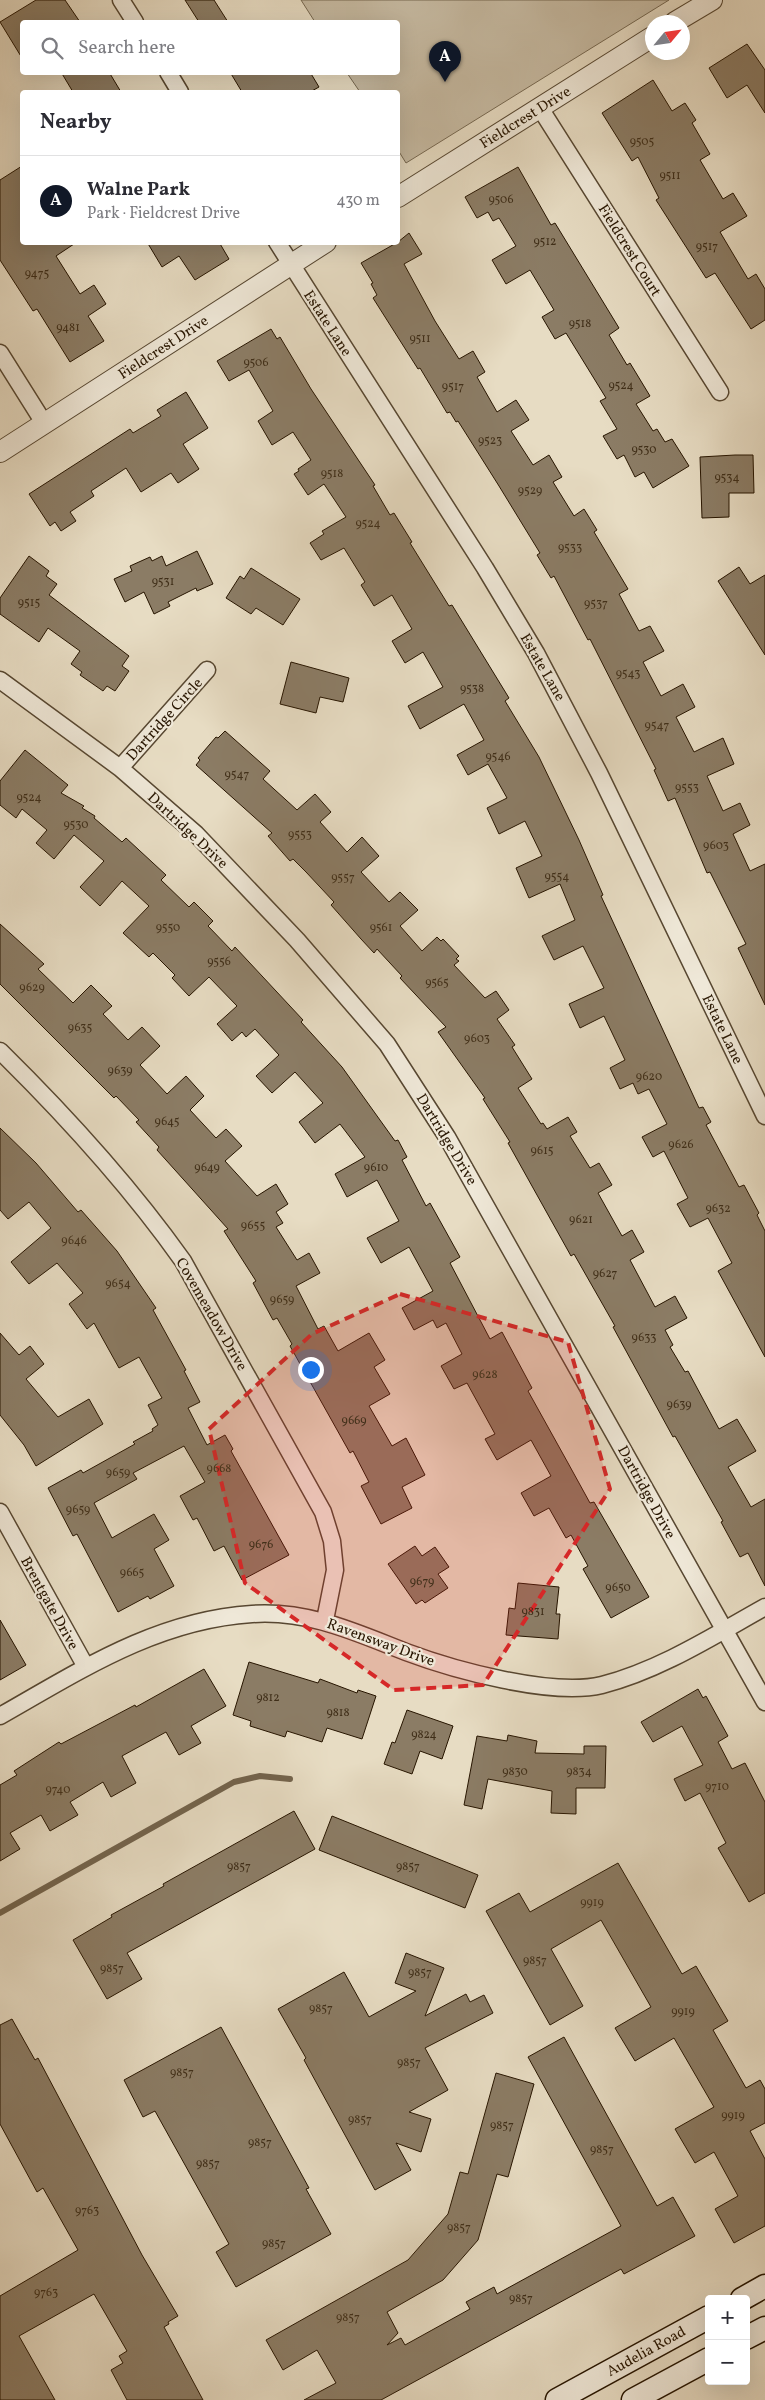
<!DOCTYPE html>
<html lang="en">
<head>
<meta charset="utf-8">
<style>
	:root { --surface:#fff; --page:#f2f2f3; --text:#2b2b33; --muted:#7c7c81; --line:#e1e1e2; --accent:#111827 }
	body { margin:0; font-family:Vollkorn,serif; background:var(--page); color:var(--text) }
	.controls { position:absolute; right:15px; bottom:15px; display:grid; overflow:hidden; border-radius:5px; box-shadow:0 5px 20px #0002 }
	.controls button { width:45px; height:45px; display:grid; place-items:center; padding:0; border:0; border-bottom:1px solid var(--line); background:var(--surface); color:var(--text); font:25px sans-serif }
	.compass { position:absolute; left:645px; top:15px; width:45px; height:45px; border-radius:50%; background:var(--surface); box-shadow:0 5px 20px #0002; rotate:61deg }
	.you { position:absolute; left:310px; top:1369px; width:18px; height:18px; margin:-12px; border:4px solid #fff; border-radius:50%; background:#1a73e8; box-shadow:0 0 0 8px #1a73e833 }
	.badge { display:grid; place-items:center; width:32px; height:32px; border-radius:50%; background:var(--accent); color:#fff; font-size:16px; font-weight:700 }
	.pin { position:absolute; translate:-50% -41px; filter:drop-shadow(0 1px 2px #0008) }
	.pin::after { content:''; position:absolute; top:26px; width:18px; height:15px; background:inherit; clip-path:polygon(0 0,100% 0,50% 100%) }
	.list { margin:0; padding:0; list-style:none }
	h2 { display:flex; justify-content:space-between; align-items:center; height:65px; margin:0; padding:0 20px; font-size:21px }
	h2 small { font-size:16px; font-weight:400; color:var(--muted) }
	.list li { display:grid; grid-template-columns:32px 1fr auto; gap:15px; align-items:center; box-sizing:border-box; height:90px; padding:0 20px; border-top:1px solid var(--line) }
	.list b { display:block; font-size:19px; white-space:nowrap }
	.list p { margin:0; font-size:16px; white-space:nowrap; color:var(--muted) }
	.list em { font-size:16px; font-style:normal; color:var(--muted) }
	.icon { flex:none; width:28px; height:28px; fill:none; stroke:currentColor; stroke-width:2; stroke-linecap:round; stroke-linejoin:round }
	.map { position:relative; flex:none; width:765px; height:2400px; overflow:hidden }
	.search { position:absolute; background:var(--surface); box-shadow:0 5px 20px #0002; left:20px; top:20px; width:380px; height:55px; display:flex; align-items:center; gap:12px; box-sizing:border-box; padding:0 18px; border-radius:5px; color:var(--muted); font-size:19px }
	.panel { position:absolute; background:var(--surface); box-shadow:0 5px 20px #0002; left:20px; top:90px; width:380px; height:155px; border-radius:5px }
	.map>svg:first-child { display:block }
	.green { fill:#c6baa2; stroke:#766851 }
	.lines { fill:none; stroke-linecap:round; stroke-linejoin:round }
	.stream { stroke:#73644d; stroke-width:6 }
	.building { fill:#8b7c65; stroke:#271500 }
	.minor-casing { stroke:#574731; stroke-width:19 }
	.tertiary-casing { stroke:#574731; stroke-width:22 }
	.secondary-casing { stroke:#271500; stroke-width:25 }
	.minor { stroke:#efe8d8; stroke-width:16 }
	.tertiary { stroke:#efe8d8; stroke-width:20 }
	.secondary { stroke:#efe8d8; stroke-width:22 }
	.marked { fill:#d62828; fill-opacity:0.2; stroke:#d62828; stroke-width:4; stroke-dasharray:10 6; stroke-linejoin:round }
	.labels { text-anchor:middle; stroke-width:4.5; stroke-linejoin:round; paint-order:stroke }
	.number-label { font-size:12px; fill:#402f19 }
	.street-label { font-size:15px; fill:#271500; stroke:#efe8d8 }
</style>
</head>
<body>
<div class="map">
<svg width="765" height="2400" viewBox="0 0 765 2400">
	<rect width="100%" height="100%" fill="#e7dcc3"/>
	<filter id="stains"><feTurbulence type="fractalNoise" baseFrequency=".004" numOctaves="4"/><feColorMatrix values="0 0 0 0 .2 0 0 0 0 .09 0 0 0 0 .02 0 0 0 .5 -.17"/></filter>
	<radialGradient id="worn" r=".72"><stop offset=".6" stop-color="#630" stop-opacity="0"/><stop offset="1" stop-color="#630" stop-opacity=".3"/></radialGradient>
	<path class="green" d="M 301,0 L 669,0 L 406,163 L 398,150 L 398,92 L 360,92 L 347,73 L 398,72 L 398,22 L 315,22 Z"/>
	<g class="lines">
		<path class="stream" d="M 0,1913 L 234,1782 L 260,1776 L 290,1779"/>
	</g>
	<path class="building" d="M 36,0 L 65,0 L 80,22 L 22,22 L 22,58 L 0,22 Z
		M 185,0 L 214,0 L 228,22 L 199,22 Z
		M 747,44 L 765,70 L 765,113 L 747,85 L 727,98 L 709,68 Z
		M 61,72 L 109,72 L 121,92 L 73,92 Z
		M 230,72 L 310,72 L 319,87 L 310,92 L 242,92 Z
		M 653,80 L 672,111 L 685,103 L 696,120 L 692,123 L 710,154 L 700,160 L 723,199 L 733,193 L 747,216 L 720,232 L 748,279 L 756,274 L 765,289 L 765,320 L 751,329 L 715,273 L 706,278 L 656,200 L 659,198 L 638,157 L 632,161 L 602,113 Z
		M 22,166 L 22,242 L 77,242 L 56,256 L 80,294 L 94,285 L 106,304 L 88,316 L 104,341 L 70,362 L 37,309 L 33,311 L 0,260 L 0,180 Z
		M 518,167 L 551,225 L 555,223 L 619,328 L 609,335 L 627,365 L 630,363 L 650,396 L 636,404 L 653,431 L 657,429 L 665,442 L 672,439 L 689,466 L 653,488 L 644,472 L 635,477 L 624,455 L 617,459 L 603,436 L 617,429 L 600,401 L 606,398 L 566,333 L 555,339 L 542,317 L 554,310 L 530,270 L 506,284 L 492,260 L 516,246 L 499,218 L 493,221 L 488,212 L 477,218 L 465,197 Z
		M 409,233 L 422,254 L 404,264 L 435,321 L 459,359 L 473,351 L 485,372 L 477,377 L 497,412 L 516,400 L 529,420 L 511,431 L 533,465 L 549,455 L 562,477 L 553,482 L 574,516 L 584,509 L 597,530 L 594,532 L 628,589 L 619,594 L 639,631 L 650,626 L 664,651 L 643,662 L 661,696 L 683,684 L 695,707 L 676,717 L 694,752 L 723,738 L 734,764 L 707,776 L 723,811 L 740,803 L 750,825 L 733,834 L 750,871 L 765,864 L 765,1005 L 738,948 L 746,944 L 710,872 L 707,873 L 675,798 L 668,801 L 654,770 L 656,769 L 590,639 L 588,640 L 554,576 L 551,578 L 537,555 L 540,553 L 499,486 L 458,421 L 456,422 L 450,412 L 447,413 L 420,368 L 418,369 L 373,298 L 377,295 L 371,284 L 373,283 L 361,263 L 398,242 Z
		M 147,242 L 219,242 L 229,259 L 195,280 L 179,256 L 162,267 Z
		M 271,329 L 277,339 L 280,337 L 311,389 L 375,485 L 373,486 L 390,515 L 394,513 L 412,542 L 410,543 L 449,606 L 452,605 L 509,698 L 505,701 L 539,757 L 579,840 L 603,895 L 601,896 L 699,1108 L 703,1107 L 711,1122 L 706,1125 L 739,1187 L 744,1185 L 759,1213 L 757,1215 L 765,1231 L 765,1357 L 718,1271 L 732,1263 L 708,1218 L 690,1227 L 677,1204 L 688,1198 L 664,1151 L 653,1157 L 642,1137 L 667,1124 L 649,1089 L 638,1094 L 633,1083 L 620,1089 L 610,1068 L 625,1060 L 604,1016 L 580,1028 L 569,1004 L 604,988 L 583,946 L 554,960 L 542,936 L 575,920 L 560,884 L 529,898 L 516,868 L 542,856 L 525,821 L 499,834 L 487,808 L 507,798 L 488,764 L 468,775 L 457,755 L 484,740 L 464,704 L 420,729 L 408,706 L 443,687 L 423,652 L 405,663 L 392,641 L 412,629 L 392,595 L 374,606 L 361,585 L 365,582 L 344,548 L 321,560 L 310,543 L 324,534 L 322,531 L 346,517 L 324,484 L 308,495 L 294,474 L 299,471 L 298,469 L 311,460 L 293,432 L 272,445 L 258,421 L 273,411 L 249,370 L 229,381 L 217,361 Z
		M 186,392 L 208,428 L 183,444 L 199,469 L 178,483 L 171,473 L 141,492 L 126,468 L 91,491 L 94,496 L 70,512 L 76,521 L 61,531 L 55,522 L 50,526 L 29,494 L 130,429 L 133,433 L 161,416 L 157,410 Z
		M 735,455 L 753,455 L 754,493 L 729,493 L 729,517 L 702,518 L 700,457 Z
		M 197,551 L 213,584 L 197,591 L 196,588 L 168,602 L 170,606 L 154,614 L 144,592 L 125,602 L 114,579 L 132,571 L 130,566 L 150,557 L 152,561 L 162,556 L 166,566 Z
		M 29,556 L 49,571 L 46,576 L 57,584 L 49,595 L 129,656 L 122,666 L 129,671 L 115,691 L 107,686 L 103,691 L 80,675 L 82,672 L 71,664 L 80,651 L 48,628 L 39,642 L 0,614 L 0,598 Z
		M 739,567 L 750,584 L 765,575 L 765,655 L 718,581 Z
		M 251,568 L 300,599 L 283,625 L 256,608 L 251,614 L 226,598 L 240,576 L 244,579 Z
		M 291,662 L 349,678 L 343,702 L 320,697 L 316,713 L 280,704 Z
		M 225,731 L 270,771 L 263,779 L 297,810 L 315,794 L 331,812 L 320,822 L 347,852 L 362,837 L 379,856 L 361,872 L 389,902 L 400,892 L 418,910 L 400,926 L 422,951 L 437,937 L 441,941 L 443,939 L 459,956 L 456,959 L 459,961 L 454,965 L 485,998 L 496,991 L 509,1010 L 497,1019 L 515,1045 L 512,1047 L 532,1079 L 518,1088 L 541,1124 L 543,1123 L 547,1129 L 568,1117 L 577,1132 L 570,1136 L 590,1168 L 599,1163 L 612,1185 L 598,1193 L 622,1236 L 632,1230 L 644,1252 L 630,1260 L 655,1307 L 675,1296 L 687,1318 L 665,1330 L 673,1345 L 670,1347 L 685,1372 L 688,1371 L 719,1429 L 737,1419 L 756,1451 L 728,1467 L 751,1507 L 765,1499 L 765,1586 L 748,1553 L 740,1557 L 721,1522 L 723,1521 L 675,1436 L 673,1437 L 613,1327 L 615,1326 L 574,1254 L 571,1256 L 508,1143 L 510,1142 L 483,1099 L 485,1098 L 438,1032 L 446,1027 L 400,978 L 402,976 L 377,949 L 374,953 L 361,939 L 331,905 L 334,902 L 306,872 L 293,859 L 290,861 L 268,836 L 272,833 L 196,765 L 200,760 L 198,758 L 216,737 L 218,738 Z
		M 25,750 L 68,785 L 61,793 L 84,806 L 82,808 L 95,816 L 94,818 L 122,842 L 126,838 L 166,875 L 161,880 L 189,907 L 194,902 L 213,921 L 208,926 L 232,951 L 235,947 L 303,1020 L 301,1022 L 342,1067 L 395,1141 L 398,1140 L 407,1157 L 402,1160 L 426,1206 L 430,1203 L 460,1257 L 450,1263 L 490,1339 L 502,1332 L 532,1388 L 528,1391 L 568,1463 L 590,1503 L 594,1502 L 649,1597 L 611,1618 L 583,1569 L 588,1566 L 571,1535 L 566,1538 L 549,1508 L 534,1516 L 521,1493 L 551,1476 L 531,1440 L 497,1460 L 485,1439 L 495,1434 L 467,1383 L 454,1389 L 441,1366 L 462,1354 L 446,1323 L 437,1328 L 433,1320 L 414,1330 L 402,1308 L 433,1291 L 409,1247 L 381,1263 L 367,1238 L 399,1221 L 377,1180 L 347,1197 L 335,1174 L 365,1157 L 340,1124 L 315,1143 L 299,1122 L 323,1103 L 295,1072 L 272,1093 L 256,1076 L 279,1055 L 255,1029 L 246,1037 L 242,1032 L 232,1041 L 217,1024 L 237,1006 L 209,977 L 189,996 L 172,978 L 175,975 L 153,953 L 149,957 L 123,933 L 149,906 L 122,881 L 100,906 L 80,887 L 104,861 L 74,835 L 54,859 L 36,843 L 47,830 L 22,809 L 16,818 L 0,805 L 0,781 Z
		M 0,924 L 44,964 L 38,969 L 73,1003 L 91,985 L 112,1006 L 103,1014 L 128,1040 L 142,1027 L 160,1046 L 140,1065 L 167,1094 L 186,1076 L 204,1096 L 190,1110 L 216,1138 L 226,1129 L 242,1146 L 225,1161 L 257,1196 L 276,1184 L 288,1204 L 276,1212 L 283,1223 L 276,1227 L 297,1260 L 309,1253 L 320,1273 L 296,1286 L 318,1329 L 324,1326 L 338,1351 L 369,1333 L 385,1360 L 374,1367 L 390,1394 L 369,1406 L 392,1446 L 406,1438 L 425,1475 L 402,1487 L 412,1508 L 381,1524 L 361,1486 L 369,1482 L 353,1451 L 350,1453 L 290,1346 L 292,1344 L 277,1318 L 273,1320 L 253,1283 L 256,1281 L 224,1231 L 228,1229 L 157,1150 L 159,1147 L 136,1122 L 139,1120 L 116,1096 L 114,1098 L 0,984 Z
		M 0,1128 L 36,1163 L 78,1212 L 81,1210 L 117,1251 L 156,1308 L 153,1310 L 186,1370 L 184,1371 L 200,1402 L 188,1408 L 207,1445 L 225,1435 L 233,1449 L 231,1451 L 289,1555 L 242,1580 L 224,1546 L 214,1551 L 197,1518 L 193,1520 L 180,1496 L 205,1482 L 184,1446 L 133,1473 L 137,1479 L 94,1503 L 112,1538 L 154,1514 L 169,1540 L 154,1549 L 174,1586 L 150,1599 L 148,1596 L 118,1612 L 77,1534 L 73,1536 L 48,1488 L 81,1470 L 83,1473 L 135,1444 L 133,1442 L 153,1431 L 152,1429 L 158,1425 L 148,1405 L 162,1398 L 139,1357 L 119,1368 L 94,1323 L 87,1329 L 69,1304 L 83,1293 L 57,1263 L 29,1284 L 11,1262 L 51,1228 L 29,1202 L 8,1219 L 0,1210 Z
		M 0,1333 L 19,1355 L 30,1346 L 44,1364 L 26,1379 L 58,1417 L 89,1399 L 103,1424 L 36,1466 L 24,1445 L 0,1415 Z
		M 415,1546 L 422,1556 L 435,1547 L 449,1567 L 438,1574 L 448,1588 L 425,1603 L 422,1600 L 416,1604 L 388,1564 Z
		M 518,1583 L 559,1587 L 556,1614 L 560,1614 L 558,1639 L 506,1635 L 509,1608 L 515,1609 Z
		M 0,1620 L 26,1665 L 0,1680 Z
		M 249,1662 L 318,1683 L 320,1679 L 357,1693 L 358,1690 L 376,1696 L 362,1739 L 327,1728 L 322,1742 L 287,1731 L 285,1737 L 250,1726 L 251,1721 L 233,1715 Z
		M 204,1669 L 226,1706 L 191,1726 L 201,1743 L 179,1755 L 166,1732 L 122,1756 L 136,1783 L 111,1797 L 103,1782 L 70,1802 L 78,1815 L 50,1831 L 41,1815 L 10,1833 L 20,1849 L 0,1861 L 0,1785 L 17,1775 L 14,1771 L 59,1742 L 61,1744 L 135,1705 L 136,1707 Z
		M 698,1689 L 703,1698 L 706,1696 L 728,1736 L 718,1742 L 732,1769 L 745,1763 L 765,1802 L 765,1893 L 749,1902 L 718,1848 L 726,1843 L 700,1793 L 685,1801 L 674,1779 L 703,1765 L 682,1726 L 653,1742 L 641,1722 Z
		M 407,1710 L 453,1726 L 442,1759 L 420,1751 L 412,1774 L 384,1764 L 392,1742 L 395,1743 Z
		M 508,1735 L 537,1741 L 535,1753 L 584,1754 L 584,1746 L 606,1746 L 605,1788 L 576,1788 L 576,1814 L 551,1813 L 552,1791 L 488,1779 L 482,1809 L 464,1805 L 477,1736 L 507,1741 Z
		M 294,1811 L 315,1849 L 127,1953 L 142,1979 L 107,1999 L 73,1940 L 112,1917 L 111,1915 L 164,1886 L 163,1884 Z
		M 332,1816 L 478,1875 L 465,1908 L 319,1850 Z
		M 618,1863 L 682,1974 L 696,1966 L 728,2021 L 713,2030 L 746,2088 L 760,2080 L 765,2089 L 765,2123 L 750,2131 L 765,2159 L 765,2226 L 734,2243 L 715,2209 L 738,2196 L 714,2152 L 695,2163 L 675,2129 L 714,2107 L 674,2038 L 635,2061 L 615,2028 L 651,2007 L 601,1920 L 551,1949 L 583,2006 L 550,2025 L 486,1911 L 519,1893 L 530,1912 Z
		M 406,1953 L 444,1968 L 425,2016 L 466,1994 L 470,2002 L 484,1995 L 493,2013 L 425,2048 L 448,2090 L 409,2112 L 431,2119 L 421,2152 L 396,2143 L 411,2170 L 375,2190 L 304,2060 L 306,2058 L 278,2009 L 344,1972 L 369,2017 L 416,1991 L 395,1983 Z
		M 12,2019 L 35,2060 L 38,2058 L 142,2255 L 178,2316 L 168,2322 L 169,2324 L 164,2327 L 203,2400 L 127,2400 L 111,2370 L 123,2363 L 119,2356 L 127,2351 L 94,2294 L 19,2336 L 55,2400 L 0,2400 L 0,2296 L 78,2250 L 43,2188 L 37,2192 L 0,2124 L 0,2025 Z
		M 221,2027 L 309,2188 L 306,2189 L 331,2234 L 236,2287 L 216,2252 L 229,2244 L 155,2111 L 143,2117 L 124,2080 Z
		M 564,2037 L 657,2206 L 673,2197 L 695,2236 L 624,2274 L 621,2269 L 381,2400 L 304,2400 L 336,2383 L 317,2350 L 283,2370 L 266,2340 L 408,2260 L 448,2214 L 460,2172 L 468,2174 L 496,2073 L 534,2084 L 508,2177 L 497,2174 L 478,2240 L 443,2280 L 387,2312 L 398,2333 L 387,2345 L 401,2338 L 405,2345 L 470,2309 L 466,2302 L 494,2287 L 497,2294 L 621,2226 L 528,2057 Z"/>
	<g class="lines">
		<defs>
			<path id="minor" d="M 121,0 L 135,22
				M 168,72 L 180,92
				M 540,108 L 720,392
				M 277,242 L 485,568 L 536,653 L 599,773 L 765,1116
				M 0,353 L 44,423
				M 0,680 L 120,768 L 196,834 L 297,940 L 387,1044 L 447,1137 L 765,1702
				M 120,768 L 207,670
				M 0,1051 C 66,1116 129,1185 183,1261 L 323,1512 L 332,1541 L 335,1570 L 325,1620
				M 0,1512 L 86,1667
				M 0,1716 C 81,1670 157,1620 252,1614 C 308,1610 355,1632 406,1652 C 454,1670 552,1697 602,1685 C 660,1670 713,1636 765,1607"/>
			<path id="tertiary" d="M 675,22 L 712,0
				M 398,197 L 652,37
				M 0,452 L 326,242"/>
			<path id="secondary" d="M 742,2299 L 765,2286
				M 746,2338 L 765,2328
				M 557,2400 L 709,2317
				M 633,2400 L 709,2359"/>
		</defs>
		<use href="#minor" class="minor-casing"/>
		<use href="#tertiary" class="tertiary-casing"/>
		<use href="#secondary" class="secondary-casing"/>
		<use href="#minor" class="minor"/>
		<use href="#tertiary" class="tertiary"/>
		<use href="#secondary" class="secondary"/>
	</g>
	<path class="marked" d="M 400,1294 L 568,1342 L 610,1489 L 483,1685 L 394,1690 L 245,1583 L 209,1429 L 312,1334 Z"/>
	<g class="labels">
		<g class="number-label">
			<text x="642" y="145">9505</text>
			<text x="670" y="179">9511</text>
			<text x="501" y="203">9506</text>
			<text x="545" y="245">9512</text>
			<text x="707" y="250">9517</text>
			<text x="37" y="277">9475</text>
			<text x="580" y="327">9518</text>
			<text x="68" y="331">9481</text>
			<text x="420" y="342">9511</text>
			<text x="256" y="366">9506</text>
			<text x="621" y="389">9524</text>
			<text x="453" y="390">9517</text>
			<text x="490" y="444">9523</text>
			<text x="644" y="453">9530</text>
			<text x="332" y="477">9518</text>
			<text x="727" y="481">9534</text>
			<text x="530" y="494">9529</text>
			<text x="368" y="527">9524</text>
			<text x="570" y="551">9533</text>
			<text x="163" y="585">9531</text>
			<text x="29" y="606">9515</text>
			<text x="596" y="607">9537</text>
			<text x="628" y="677">9543</text>
			<text x="472" y="692">9538</text>
			<text x="657" y="729">9547</text>
			<text x="498" y="760">9546</text>
			<text x="237" y="778">9547</text>
			<text x="687" y="791">9553</text>
			<text x="29" y="801">9524</text>
			<text x="76" y="828">9530</text>
			<text x="300" y="838">9553</text>
			<text x="716" y="849">9603</text>
			<text x="557" y="880">9554</text>
			<text x="343" y="881">9557</text>
			<text x="168" y="931">9550</text>
			<text x="381" y="931">9561</text>
			<text x="219" y="965">9556</text>
			<text x="437" y="986">9565</text>
			<text x="32" y="991">9629</text>
			<text x="80" y="1031">9635</text>
			<text x="477" y="1042">9603</text>
			<text x="120" y="1074">9639</text>
			<text x="649" y="1080">9620</text>
			<text x="167" y="1125">9645</text>
			<text x="681" y="1148">9626</text>
			<text x="542" y="1154">9615</text>
			<text x="207" y="1171">9649</text>
			<text x="376" y="1171">9610</text>
			<text x="718" y="1212">9632</text>
			<text x="581" y="1223">9621</text>
			<text x="253" y="1229">9655</text>
			<text x="74" y="1244">9646</text>
			<text x="605" y="1277">9627</text>
			<text x="118" y="1287">9654</text>
			<text x="282" y="1303">9659</text>
			<text x="644" y="1341">9633</text>
			<text x="485" y="1378">9628</text>
			<text x="679" y="1408">9639</text>
			<text x="354" y="1424">9669</text>
			<text x="219" y="1472">9668</text>
			<text x="118" y="1476">9659</text>
			<text x="78" y="1513">9659</text>
			<text x="261" y="1548">9676</text>
			<text x="132" y="1576">9665</text>
			<text x="422" y="1585">9679</text>
			<text x="618" y="1591">9650</text>
			<text x="533" y="1615">9831</text>
			<text x="268" y="1701">9812</text>
			<text x="338" y="1716">9818</text>
			<text x="424" y="1738">9824</text>
			<text x="515" y="1775">9830</text>
			<text x="579" y="1775">9834</text>
			<text x="717" y="1790">9710</text>
			<text x="58" y="1793">9740</text>
			<text x="239" y="1870">9857</text>
			<text x="408" y="1870">9857</text>
			<text x="592" y="1906">9919</text>
			<text x="535" y="1964">9857</text>
			<text x="112" y="1972">9857</text>
			<text x="420" y="1976">9857</text>
			<text x="321" y="2012">9857</text>
			<text x="683" y="2015">9919</text>
			<text x="409" y="2066">9857</text>
			<text x="182" y="2076">9857</text>
			<text x="733" y="2119">9919</text>
			<text x="360" y="2123">9857</text>
			<text x="502" y="2129">9857</text>
			<text x="260" y="2146">9857</text>
			<text x="602" y="2153">9857</text>
			<text x="208" y="2167">9857</text>
			<text x="87" y="2214">9763</text>
			<text x="459" y="2231">9857</text>
			<text x="274" y="2247">9857</text>
			<text x="46" y="2296">9763</text>
			<text x="521" y="2302">9857</text>
			<text x="348" y="2321">9857</text>
		</g>
		<g class="street-label">
			<text transform="translate(525 117) rotate(-32)" y="5">Fieldcrest Drive</text>
			<text transform="translate(630 250) rotate(58)" y="5">Fieldcrest Court</text>
			<text transform="translate(328 323) rotate(57)" y="5">Estate Lane</text>
			<text transform="translate(163 347) rotate(-33)" y="5">Fieldcrest Drive</text>
			<text transform="translate(543 667) rotate(60)" y="5">Estate Lane</text>
			<text transform="translate(164 719) rotate(-48)" y="5">Dartridge Circle</text>
			<text transform="translate(188 830) rotate(43)" y="5">Dartridge Drive</text>
			<text transform="translate(723 1029) rotate(64)" y="5">Estate Lane</text>
			<text transform="translate(447 1139) rotate(59)" y="5">Dartridge Drive</text>
			<text transform="translate(212 1314) rotate(60)" y="5">Covemeadow Drive</text>
			<text transform="translate(647 1492) rotate(61)" y="5">Dartridge Drive</text>
			<text transform="translate(50 1603) rotate(61)" y="5">Brentgate Drive</text>
			<text transform="translate(381 1642) rotate(20)" y="5">Ravensway Drive</text>
			<text transform="translate(646 2351) rotate(-29)" y="5">Audelia Road</text>
		</g>
	</g>
	<rect width="100%" height="100%" filter="url(#stains)"/>
	<rect width="100%" height="100%" fill="url(#worn)"/>
</svg>
<div class="controls">
<button>+</button>
<button>−</button>
</div>
<svg class="compass" viewBox="-18 -18 36 36"><path d="M0-13l5 13h-10z" fill="#e53935"/><path d="M0 13l5-13h-10z" fill="#7c7c81"/></svg>
<div class="you"></div>
<div class="pin badge" style="left:445px;top:82px">A</div>
<div class="search"><svg class="icon" aria-label="search" viewBox="0 0 24 24"><circle cx="10" cy="10" r="6"/><path d="M15 15l6 6"/></svg>Search here</div>
<section class="panel">
<h2>Nearby<small></small></h2>
<ul class="list">
<li><span class="badge">A</span><div><b>Walne Park</b><p>Park · Fieldcrest Drive</p></div><em>430 m</em></li>
</ul>
</section>
</div>
</body>
</html>
